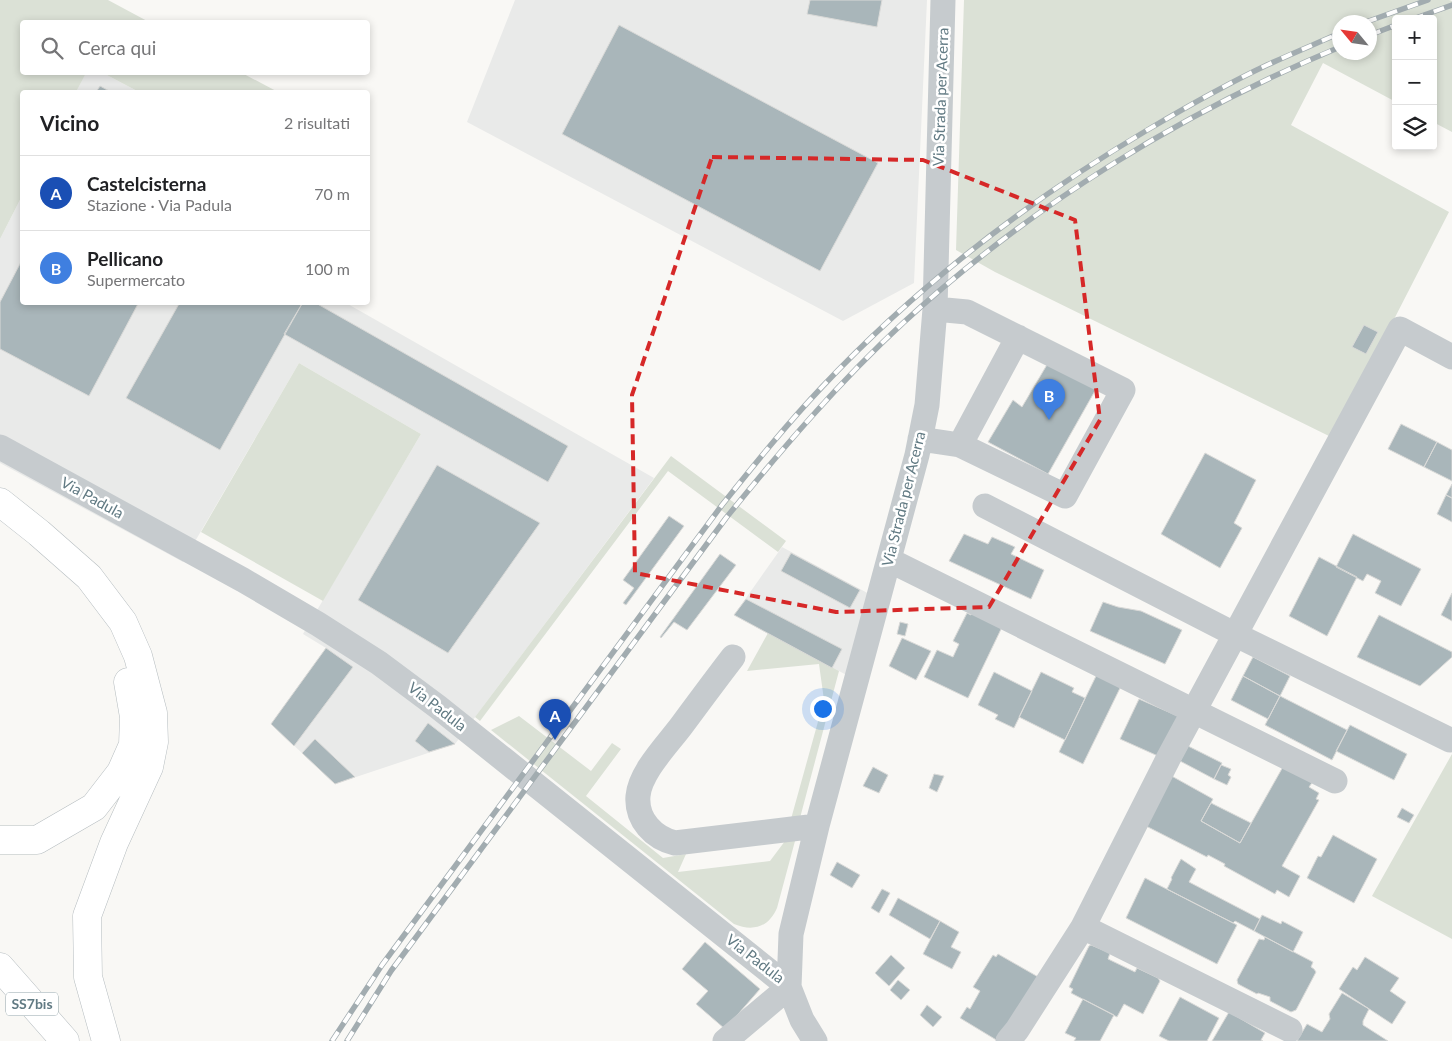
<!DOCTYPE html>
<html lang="it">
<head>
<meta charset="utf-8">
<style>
	:root { --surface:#fff; --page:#f6f6f6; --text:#202124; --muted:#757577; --line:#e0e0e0; --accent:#f32c1b }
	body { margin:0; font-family:Lato,sans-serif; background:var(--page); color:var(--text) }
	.controls { position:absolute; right:15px; top:15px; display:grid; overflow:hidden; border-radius:5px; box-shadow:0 2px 8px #0003 }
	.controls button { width:45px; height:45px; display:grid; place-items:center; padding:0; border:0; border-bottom:1px solid var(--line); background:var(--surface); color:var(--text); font:25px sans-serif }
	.compass { position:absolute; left:1332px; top:15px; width:45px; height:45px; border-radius:50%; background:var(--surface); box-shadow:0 2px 8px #0003; rotate:299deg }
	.you { position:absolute; left:822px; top:708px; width:18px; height:18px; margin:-12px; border:4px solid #fff; border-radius:50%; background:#1a73e8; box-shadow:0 0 0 8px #1a73e833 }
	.badge { display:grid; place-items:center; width:32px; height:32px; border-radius:50%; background:var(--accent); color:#fff; font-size:16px; font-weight:700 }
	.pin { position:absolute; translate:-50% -41px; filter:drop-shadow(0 1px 2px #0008) }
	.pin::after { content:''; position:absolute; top:26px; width:18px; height:15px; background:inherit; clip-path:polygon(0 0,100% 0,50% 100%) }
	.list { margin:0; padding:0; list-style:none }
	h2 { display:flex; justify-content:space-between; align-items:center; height:65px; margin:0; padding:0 20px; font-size:21px }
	h2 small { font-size:16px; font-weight:400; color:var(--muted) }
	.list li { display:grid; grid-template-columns:32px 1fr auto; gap:15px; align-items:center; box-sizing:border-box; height:75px; padding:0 20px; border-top:1px solid var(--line) }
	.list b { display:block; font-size:19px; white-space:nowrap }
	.list p { margin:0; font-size:16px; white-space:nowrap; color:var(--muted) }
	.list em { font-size:16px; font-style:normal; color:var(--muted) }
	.icon { flex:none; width:28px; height:28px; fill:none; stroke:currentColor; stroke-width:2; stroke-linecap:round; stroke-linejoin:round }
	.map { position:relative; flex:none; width:1452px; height:1041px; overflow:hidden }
	.search { position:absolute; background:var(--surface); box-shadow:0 2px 8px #0003; left:20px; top:20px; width:350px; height:55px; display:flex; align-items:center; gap:12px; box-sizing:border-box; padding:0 18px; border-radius:5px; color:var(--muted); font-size:19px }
	.panel { position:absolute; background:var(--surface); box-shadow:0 2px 8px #0003; left:20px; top:90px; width:350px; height:215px; border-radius:5px }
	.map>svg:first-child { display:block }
	.built { fill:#e9eae9 }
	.green { fill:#dbe1d6; fill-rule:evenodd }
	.building { fill:#a9b6ba; stroke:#dadad8 }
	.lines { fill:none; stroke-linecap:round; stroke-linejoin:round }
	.major-casing { stroke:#b6bdc0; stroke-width:29 }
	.minor { stroke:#c6cbce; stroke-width:25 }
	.major { stroke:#fff; stroke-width:28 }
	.rail-casing { stroke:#a2acb0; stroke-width:5.5 }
	.rail { stroke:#fff; stroke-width:4; stroke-dasharray:11; stroke-linecap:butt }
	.marked { fill:none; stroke:#d62828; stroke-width:4; stroke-dasharray:10 6; stroke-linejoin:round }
	.labels { text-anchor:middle; stroke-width:5; stroke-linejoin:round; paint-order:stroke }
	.shield { fill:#fff; stroke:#90a2a8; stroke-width:1 }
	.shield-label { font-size:14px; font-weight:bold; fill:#617a83 }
	.street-label { font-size:15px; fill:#617a83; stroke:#fff }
</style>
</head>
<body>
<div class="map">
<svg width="1452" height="1041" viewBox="0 0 1452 1041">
	<rect width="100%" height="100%" fill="#f9f8f5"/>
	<path class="built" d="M 515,0 L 927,0 L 914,283 L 843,321 L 467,122 Z
		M 86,72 L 103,73 L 139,92 L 76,92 Z
		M 22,196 L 22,302 L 346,303 L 654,478 L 455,744 L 335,784 L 271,724 L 326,648 L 303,634 L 421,434 L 299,363 L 183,562 L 0,463 L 0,239 Z
		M 782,547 L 873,596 L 854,679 L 734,615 Z"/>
	<path class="green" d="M 0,0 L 108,0 L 149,22 L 22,22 L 22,72 L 86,73 L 76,92 L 22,92 L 22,196 L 0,239 Z
		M 964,0 L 1449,0 L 1452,1 L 1452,132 L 1433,122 L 1433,19 L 1396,19 L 1396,102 L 1323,63 L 1291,125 L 1449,212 L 1388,331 L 1331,437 L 995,272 L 956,250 ZM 1340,22 L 1370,22 L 1370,52 L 1340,52 Z
		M 103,73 L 242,73 L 278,92 L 139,92 Z
		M 299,363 L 421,434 L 323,601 L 201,532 Z
		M 671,456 L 786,541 L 778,552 L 668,471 L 480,721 L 475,717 Z
		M 768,633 L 839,671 L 800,818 L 791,819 L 824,700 L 819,664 L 747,671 Z
		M 519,716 L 591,771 L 612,743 L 621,749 L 586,796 L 663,858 L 686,854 L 678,872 L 770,861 L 785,841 L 795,841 L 777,908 C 769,927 753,932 734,924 L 491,730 Z
		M 1452,754 L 1452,939 L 1372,896 Z"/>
	<path class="building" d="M 810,0 L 882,0 L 877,27 L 807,14 Z
		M 619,25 L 878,163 L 820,271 L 562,134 Z
		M 100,86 L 111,92 L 96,92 Z
		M 22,260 L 22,302 L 139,302 L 89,396 L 0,349 L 0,302 Z
		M 180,302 L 303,302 L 220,450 L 126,398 Z
		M 303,302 L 314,302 L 568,446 L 548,482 L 284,334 Z
		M 1364,325 L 1378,332 L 1366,354 L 1352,347 Z
		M 1048,363 L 1096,389 L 1048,474 L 988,442 L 1013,400 L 1022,407 Z
		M 1401,424 L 1437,442 L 1424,467 L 1388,449 Z
		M 1437,442 L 1452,450 L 1452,481 L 1424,467 Z
		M 1205,453 L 1256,480 L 1234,523 L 1242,528 L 1220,568 L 1161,534 Z
		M 437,465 L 540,523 L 448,653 L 358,600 Z
		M 1452,484 L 1452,498 L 1446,495 Z
		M 1446,495 L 1452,498 L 1452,522 L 1437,514 Z
		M 669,516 L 684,526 L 626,605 L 623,603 L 634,588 L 623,580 Z
		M 964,534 L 988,544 L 992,537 L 1015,547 L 1011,554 L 1044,570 L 1031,599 L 949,561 Z
		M 1353,534 L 1421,569 L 1401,606 L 1375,593 L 1381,581 L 1367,574 L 1363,581 L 1336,567 Z
		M 791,553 L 860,590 L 850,608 L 781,571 Z
		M 720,554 L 736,565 L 687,630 L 674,622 L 661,638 L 660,637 Z
		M 1319,557 L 1357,577 L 1327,636 L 1289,616 Z
		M 1452,593 L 1452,621 L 1441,615 Z
		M 746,599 L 842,649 L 832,668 L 734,615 Z
		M 1103,602 L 1118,607 L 1141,611 L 1182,630 L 1165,664 L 1090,631 Z
		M 973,611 L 1003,625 L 968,698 L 924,677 L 937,650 L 953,657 L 959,644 L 953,641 L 967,613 L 971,615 Z
		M 1379,615 L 1452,652 L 1452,657 L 1420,686 L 1357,657 Z
		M 900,622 L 908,624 L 905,636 L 897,634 Z
		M 902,638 L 931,651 L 916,680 L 889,666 Z
		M 326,648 L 353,667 L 294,746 L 271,724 Z
		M 1253,657 L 1290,676 L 1280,696 L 1243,676 Z
		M 994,672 L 1032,691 L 1014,728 L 995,719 L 998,715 L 978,705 Z
		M 1041,672 L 1074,688 L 1072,692 L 1085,698 L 1065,740 L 1019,717 Z
		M 1098,672 L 1122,684 L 1083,764 L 1059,752 Z
		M 1243,676 L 1280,696 L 1268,719 L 1231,700 Z
		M 1280,696 L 1347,730 L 1332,760 L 1265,725 Z
		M 1139,699 L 1180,717 L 1158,756 L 1120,739 Z
		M 428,723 L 455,744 L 429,752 L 415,741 Z
		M 1350,725 L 1407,754 L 1394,780 L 1336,751 Z
		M 315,739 L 355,777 L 335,784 L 302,753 Z
		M 1188,746 L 1222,763 L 1214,779 L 1180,761 Z
		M 1221,765 L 1231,769 L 1228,775 L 1231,777 L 1227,785 L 1214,779 Z
		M 1284,765 L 1314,780 L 1309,787 L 1319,793 L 1316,799 L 1319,800 L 1282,866 L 1300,876 L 1289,897 L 1277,890 L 1275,894 L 1224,866 L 1225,864 L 1208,855 L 1207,857 L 1144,825 L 1168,774 L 1213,799 L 1201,821 L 1240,843 Z
		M 873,767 L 888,775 L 879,793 L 863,786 Z
		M 934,774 L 944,776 L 937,792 L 929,788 Z
		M 1211,803 L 1251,823 L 1240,843 L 1201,821 Z
		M 1402,808 L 1414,815 L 1409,823 L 1397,817 Z
		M 1333,835 L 1377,859 L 1354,903 L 1307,878 L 1318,856 L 1321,857 Z
		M 1181,859 L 1196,869 L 1189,882 L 1260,919 L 1254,931 L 1235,921 L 1233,923 L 1167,889 L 1172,879 L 1171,878 Z
		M 837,862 L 860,875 L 852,888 L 830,875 Z
		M 1145,878 L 1237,925 L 1217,964 L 1126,918 Z
		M 882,889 L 890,893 L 879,913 L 871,908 Z
		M 898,898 L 940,921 L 930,939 L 889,915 Z
		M 1262,915 L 1281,924 L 1282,921 L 1303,932 L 1293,952 L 1254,931 Z
		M 940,921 L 959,932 L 951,947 L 961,952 L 952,969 L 923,954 Z
		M 1265,937 L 1313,962 L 1311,967 L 1314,969 L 1316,972 L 1296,1010 L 1291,1012 L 1270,1001 L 1270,997 L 1258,993 L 1257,994 L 1238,984 L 1237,980 L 1259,939 L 1264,940 Z
		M 705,942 L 760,989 L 725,1029 L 696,1004 L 708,991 L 682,969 Z
		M 1091,945 L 1110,953 L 1108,959 L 1135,972 L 1137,968 L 1158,978 L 1160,981 L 1143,1014 L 1124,1004 L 1117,1017 L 1071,993 L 1073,989 L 1069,987 L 1089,946 Z
		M 998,954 L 1040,978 L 998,1041 L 960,1018 L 967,1007 L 970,1009 L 980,991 L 973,987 L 993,955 L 996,957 Z
		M 891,955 L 905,968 L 889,986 L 875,973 Z
		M 1365,957 L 1399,978 L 1390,991 L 1406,1002 L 1392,1024 L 1339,989 L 1353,967 L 1357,970 Z
		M 898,980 L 910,990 L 901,1000 L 890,990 Z
		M 1342,993 L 1369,1009 L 1363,1021 L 1363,1025 L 1388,1041 L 1297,1041 L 1307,1024 L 1322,1032 L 1330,1019 L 1329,1014 Z
		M 1180,997 L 1219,1018 L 1207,1041 L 1169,1041 L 1159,1036 Z
		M 1083,999 L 1114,1015 L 1100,1041 L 1074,1041 L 1076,1038 L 1065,1033 Z
		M 927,1005 L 942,1017 L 933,1027 L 920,1015 Z
		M 1229,1012 L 1265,1033 L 1261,1040 L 1263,1041 L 1212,1041 Z"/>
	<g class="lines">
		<defs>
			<path id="major" d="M 0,502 L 39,533 L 89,577 L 123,622 L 138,656 L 153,713 L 154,742 L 149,767 L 114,843 L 87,916 L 88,977 L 106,1041
				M 0,840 L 37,840 L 94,807 L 121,772 L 133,745 L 134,717 L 128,682
				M 0,967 L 65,1041"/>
		</defs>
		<use href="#major" class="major-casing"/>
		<path class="minor" d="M 920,439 L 960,445 L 1065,496 L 1123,390 L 967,312 L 935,309
			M 960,445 L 1018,337
			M 0,447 L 243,580 L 318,624 L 379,663 L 438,707 L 789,987 L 802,1020 L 815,1041
			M 985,506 L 1236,635 L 1450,740
			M 889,560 L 1335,781
			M 733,657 C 716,679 699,702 682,725 C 668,744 640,772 638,796 C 636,820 654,838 675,843 L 817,826
			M 1083,927 L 1290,1030
			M 789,987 L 791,934 L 817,826 L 917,455 L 927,405 L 935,309 L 943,0
			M 725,1041 L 789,987
			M 1008,1041 L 1017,1030 L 1083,927 L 1168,759 L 1400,329 L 1452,357"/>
		<use href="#major" class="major"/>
		<defs>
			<path id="rail" d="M 1413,19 L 1452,5
				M 1366,22 L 1428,0
				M 1370,35 L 1396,25
				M 332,1041 L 382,965 L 722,505 C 754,465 786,425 822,387 C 917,286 1029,200 1149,129 C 1188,106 1227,84 1267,65 C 1291,54 1315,44 1340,33
				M 347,1041 L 391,971 L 726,518 C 781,450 838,383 903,323 C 1029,207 1181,113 1340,47"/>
		</defs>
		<use href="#rail" class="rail-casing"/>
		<use href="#rail" class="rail"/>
	</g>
	<path class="marked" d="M 712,157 L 923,160 L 1075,220 L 1100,420 L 989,607 L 836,612 L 635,573 L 632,395 Z"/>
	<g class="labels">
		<rect class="shield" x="6" y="992.5" width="52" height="23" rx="4"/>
		<g class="shield-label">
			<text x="32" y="1009">SS7bis</text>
		</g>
		<g class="street-label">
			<text transform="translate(941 97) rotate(-88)" y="5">Via Strada per Acerra</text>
			<text transform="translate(92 498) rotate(29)" y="5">Via Padula</text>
			<text transform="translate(904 499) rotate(-76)" y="5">Via Strada per Acerra</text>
			<text transform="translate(437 707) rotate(38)" y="5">Via Padula</text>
			<text transform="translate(755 959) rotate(38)" y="5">Via Padula</text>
		</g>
	</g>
</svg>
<div class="controls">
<button>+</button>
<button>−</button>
<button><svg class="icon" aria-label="layers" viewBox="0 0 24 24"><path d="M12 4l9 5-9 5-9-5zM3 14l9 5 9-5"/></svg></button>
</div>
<svg class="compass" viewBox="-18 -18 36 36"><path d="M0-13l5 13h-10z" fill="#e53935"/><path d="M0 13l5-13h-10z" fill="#757577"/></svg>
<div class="you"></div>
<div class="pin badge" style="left:555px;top:740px;background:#1a4fb4">A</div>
<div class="pin badge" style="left:1049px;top:420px;background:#3f7fe0">B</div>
<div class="search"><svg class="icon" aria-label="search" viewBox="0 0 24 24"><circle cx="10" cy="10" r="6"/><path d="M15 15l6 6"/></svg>Cerca qui</div>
<section class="panel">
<h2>Vicino<small>2 risultati</small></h2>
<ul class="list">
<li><span class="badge" style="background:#1a4fb4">A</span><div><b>Castelcisterna</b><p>Stazione · Via Padula</p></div><em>70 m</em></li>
<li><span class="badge" style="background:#3f7fe0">B</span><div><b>Pellicano</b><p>Supermercato</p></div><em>100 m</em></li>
</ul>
</section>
</div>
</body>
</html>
